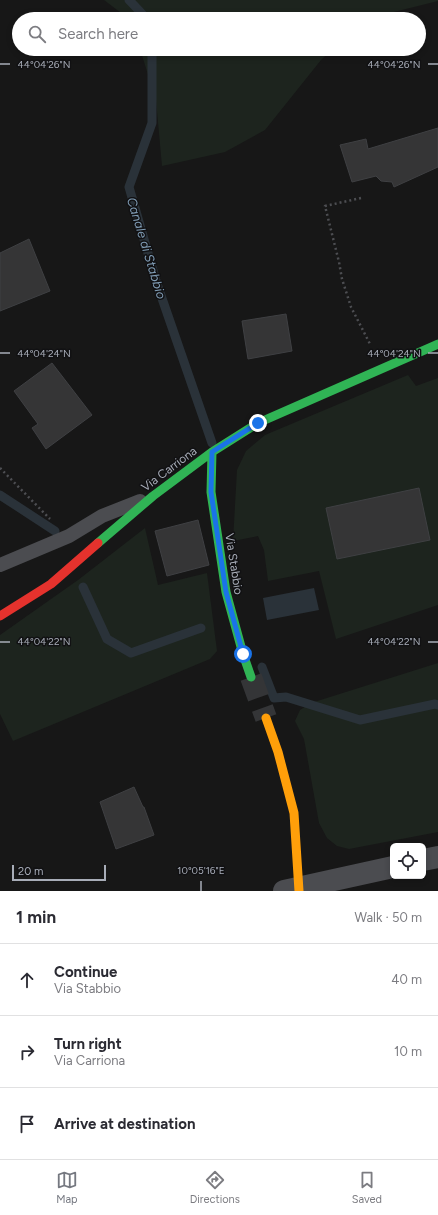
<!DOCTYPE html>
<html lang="en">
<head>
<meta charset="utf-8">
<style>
	:root { --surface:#fff; --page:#f2f2f3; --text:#2b2b33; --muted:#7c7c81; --line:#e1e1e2; --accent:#757880 }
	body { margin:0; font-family:Figtree,sans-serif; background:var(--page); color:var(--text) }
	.controls { position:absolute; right:12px; bottom:12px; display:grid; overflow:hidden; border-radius:6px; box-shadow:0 2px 6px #0003 }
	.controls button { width:36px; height:36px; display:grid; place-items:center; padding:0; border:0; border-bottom:1px solid var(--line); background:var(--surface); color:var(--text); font:20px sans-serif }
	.scale { position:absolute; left:12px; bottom:10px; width:94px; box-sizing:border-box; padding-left:4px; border:2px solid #a8adb8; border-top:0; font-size:11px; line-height:14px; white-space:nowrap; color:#a8adb8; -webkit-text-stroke:3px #111113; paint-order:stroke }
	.stop { position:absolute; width:12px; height:12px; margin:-9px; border:3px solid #1a73e8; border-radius:50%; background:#fff }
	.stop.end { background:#1a73e8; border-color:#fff; box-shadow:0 1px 4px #0008 }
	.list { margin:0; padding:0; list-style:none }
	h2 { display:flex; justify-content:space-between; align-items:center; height:52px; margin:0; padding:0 16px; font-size:17px }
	h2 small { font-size:13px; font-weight:400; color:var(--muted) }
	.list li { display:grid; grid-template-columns:26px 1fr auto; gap:12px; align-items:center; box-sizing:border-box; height:72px; padding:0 16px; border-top:1px solid var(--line) }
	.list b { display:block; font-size:15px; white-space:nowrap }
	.list p { margin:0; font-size:13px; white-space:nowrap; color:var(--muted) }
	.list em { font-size:13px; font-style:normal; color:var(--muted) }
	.icon { flex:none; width:22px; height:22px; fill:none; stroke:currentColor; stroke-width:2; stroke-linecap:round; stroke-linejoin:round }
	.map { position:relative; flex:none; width:438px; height:891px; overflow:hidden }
	.search { position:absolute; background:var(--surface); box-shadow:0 2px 6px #0003; left:12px; right:12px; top:12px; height:44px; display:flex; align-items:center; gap:10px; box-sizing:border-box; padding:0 14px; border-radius:22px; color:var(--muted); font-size:15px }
	.sheet { height:268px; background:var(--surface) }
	nav { display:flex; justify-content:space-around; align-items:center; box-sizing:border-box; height:56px; border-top:1px solid var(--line); background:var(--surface); font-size:11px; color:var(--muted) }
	nav a { display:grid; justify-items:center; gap:2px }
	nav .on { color:var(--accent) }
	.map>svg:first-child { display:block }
	.green { fill:#1d241e }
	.water { fill:#2a3239 }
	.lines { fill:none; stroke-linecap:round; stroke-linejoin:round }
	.stream { stroke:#2a3239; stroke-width:9 }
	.building { fill:#353536; stroke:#3f4043 }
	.secondary-tunnel { stroke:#343537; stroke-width:22; stroke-dasharray:22 11; stroke-linecap:butt }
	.path { stroke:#4d4e52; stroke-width:2.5; stroke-dasharray:2 3; stroke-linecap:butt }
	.lane { stroke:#4b4c50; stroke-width:14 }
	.street { stroke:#4b4c50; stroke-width:22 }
	.fast { stroke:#30b455; stroke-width:9 }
	.slow { stroke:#ff9f0a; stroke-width:9 }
	.jam { stroke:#e5322d; stroke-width:9 }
	.route { stroke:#1a73e8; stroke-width:5 }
	.ticks { fill:none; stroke:#a8adb8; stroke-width:1.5 }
	.labels { text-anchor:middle; stroke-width:3; stroke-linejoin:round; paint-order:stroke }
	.street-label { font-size:12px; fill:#a8adb8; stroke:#111113 }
	.water-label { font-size:13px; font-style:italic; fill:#7f9bb3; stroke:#111113 }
	.ticks-label { font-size:10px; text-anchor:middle; fill:#a8adb8; stroke:#111113; stroke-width:3; stroke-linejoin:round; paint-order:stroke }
</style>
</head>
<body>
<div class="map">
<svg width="438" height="891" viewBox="0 0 438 891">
	<rect width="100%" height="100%" fill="#171717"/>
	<path class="green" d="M 104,0 L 438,0 L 438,1 L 394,12 L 377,19 L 129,19 Z
		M 140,49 L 333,49 L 321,60 L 265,130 L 225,152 L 162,166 L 156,100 Z
		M 408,375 L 416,386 L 438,378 L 438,605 L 336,639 L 319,571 L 268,581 L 264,550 L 258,536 L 233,541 L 237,470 L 246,451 L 265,435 Z
		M 145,528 L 158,585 L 207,573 L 217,651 L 210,659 L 13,741 L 0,714 L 0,635 L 78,580 Z
		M 438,663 L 438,832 L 349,849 L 337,846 L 327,838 L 319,823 L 304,739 L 295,721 L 300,710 L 311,703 Z"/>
	<path class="water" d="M 314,588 L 319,610 L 267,620 L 263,598 Z"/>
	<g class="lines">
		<path class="stream" d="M 129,0 L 147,19
			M 152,49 L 152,123 L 129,187 L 156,281 L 212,443
			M 0,495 L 55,531
			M 83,587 L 107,639 L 131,653 L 201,628
			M 262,667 L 274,698 L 286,697 L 360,720 L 435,704 L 438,705"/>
	</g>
	<path class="building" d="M 438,128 L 438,167 L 394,187 L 392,182 L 381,181 L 376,176 L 352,182 L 340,145 L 366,139 L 368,149 Z
		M 29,239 L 50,291 L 0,311 L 0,253 Z
		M 286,314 L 292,351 L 248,359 L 242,321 Z
		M 52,363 L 92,415 L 46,449 L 32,428 L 38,424 L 14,391 Z
		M 419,488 L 430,540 L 337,559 L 326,508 Z
		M 198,520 L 209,565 L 167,576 L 155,531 Z
		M 134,787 L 143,807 L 144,807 L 154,835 L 116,849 L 100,802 Z"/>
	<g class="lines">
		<path class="secondary-tunnel" d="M 251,677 L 266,718"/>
		<path class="path" d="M 361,198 L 325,206 L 339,262 L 342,279 L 351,307 L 370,344
			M 0,468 L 50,519"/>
		<path class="lane" d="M 0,565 L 69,536 L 102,516 L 140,501"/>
		<path class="street" d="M 423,860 L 438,857
			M 284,891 L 393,867"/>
		<path class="fast" d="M 212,452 L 211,492 L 226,592 L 243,654 L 251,677
			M 98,543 L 153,496 L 212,452 L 258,423 L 438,344"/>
		<path class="slow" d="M 266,718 L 278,752 L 294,813 L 299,891"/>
		<path class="jam" d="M 0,616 L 51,584 L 98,543"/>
	</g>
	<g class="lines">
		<path class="route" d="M 243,654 L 226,592 L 211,492 L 212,452 L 258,423"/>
	</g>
	<path class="ticks" d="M 0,64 L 10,64M 428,64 L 438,64M 0,353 L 10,353M 428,353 L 438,353M 0,642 L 10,642M 428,642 L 438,642M 201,881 L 201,891"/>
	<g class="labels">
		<g class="street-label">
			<text transform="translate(169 469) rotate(-37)" y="4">Via Carriona</text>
			<text transform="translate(234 564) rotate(81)" y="4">Via Stabbio</text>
		</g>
		<g class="water-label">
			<text transform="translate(147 248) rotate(73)" y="5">Canale di Stabbio</text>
		</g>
	</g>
	<g class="ticks-label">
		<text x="44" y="68">44°04'26"N</text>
		<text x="394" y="68">44°04'26"N</text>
		<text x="44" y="357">44°04'24"N</text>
		<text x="394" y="357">44°04'24"N</text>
		<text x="44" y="645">44°04'22"N</text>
		<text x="394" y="645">44°04'22"N</text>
		<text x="201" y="874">10°05'16"E</text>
	</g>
</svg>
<div class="controls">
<button><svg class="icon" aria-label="locate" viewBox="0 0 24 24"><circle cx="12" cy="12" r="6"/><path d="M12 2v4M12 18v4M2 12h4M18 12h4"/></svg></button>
</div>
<div class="scale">20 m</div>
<div class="stop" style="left:243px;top:654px"></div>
<div class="stop end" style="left:258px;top:423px"></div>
<div class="search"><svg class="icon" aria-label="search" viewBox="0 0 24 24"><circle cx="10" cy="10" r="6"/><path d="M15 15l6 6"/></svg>Search here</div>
</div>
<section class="sheet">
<h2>1 min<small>Walk · 50 m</small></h2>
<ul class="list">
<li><svg class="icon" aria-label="ahead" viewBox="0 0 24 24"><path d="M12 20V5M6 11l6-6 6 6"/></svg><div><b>Continue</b><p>Via Stabbio</p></div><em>40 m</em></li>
<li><svg class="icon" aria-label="right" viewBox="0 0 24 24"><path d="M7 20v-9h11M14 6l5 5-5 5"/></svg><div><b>Turn right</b><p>Via Carriona</p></div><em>10 m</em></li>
<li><svg class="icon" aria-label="arrive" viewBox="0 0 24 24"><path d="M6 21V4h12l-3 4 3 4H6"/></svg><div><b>Arrive at destination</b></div></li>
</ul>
</section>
<nav>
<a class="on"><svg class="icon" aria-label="map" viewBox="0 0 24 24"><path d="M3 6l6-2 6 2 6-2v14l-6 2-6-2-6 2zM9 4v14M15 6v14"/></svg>Map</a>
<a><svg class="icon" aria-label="directions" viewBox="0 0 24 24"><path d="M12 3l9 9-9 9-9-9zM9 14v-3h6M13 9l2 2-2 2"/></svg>Directions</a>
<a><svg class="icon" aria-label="saved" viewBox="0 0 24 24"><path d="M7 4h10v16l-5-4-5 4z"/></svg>Saved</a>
</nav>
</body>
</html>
